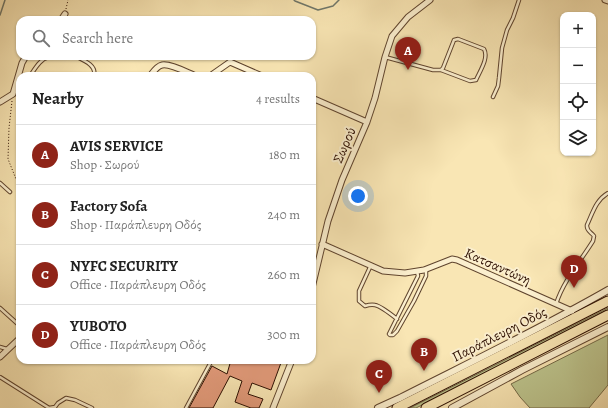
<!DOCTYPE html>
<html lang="en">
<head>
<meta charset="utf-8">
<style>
	:root { --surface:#fff; --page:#f6f6f6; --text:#222; --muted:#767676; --line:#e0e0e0; --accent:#8f2418 }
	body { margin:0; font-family:Alegreya,serif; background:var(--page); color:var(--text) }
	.controls { position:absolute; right:12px; top:12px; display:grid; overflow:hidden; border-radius:8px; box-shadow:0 1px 3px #0004 }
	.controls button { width:36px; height:36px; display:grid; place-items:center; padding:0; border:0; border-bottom:1px solid var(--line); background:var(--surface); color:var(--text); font:20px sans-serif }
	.you { position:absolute; left:358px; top:196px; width:14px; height:14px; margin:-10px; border:3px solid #fff; border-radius:50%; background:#1a73e8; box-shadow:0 0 0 6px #1a73e833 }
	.badge { display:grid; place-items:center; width:26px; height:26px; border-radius:50%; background:var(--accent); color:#fff; font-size:13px; font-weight:700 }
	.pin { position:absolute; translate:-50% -33px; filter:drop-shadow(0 1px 2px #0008) }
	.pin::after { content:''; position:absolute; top:21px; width:14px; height:12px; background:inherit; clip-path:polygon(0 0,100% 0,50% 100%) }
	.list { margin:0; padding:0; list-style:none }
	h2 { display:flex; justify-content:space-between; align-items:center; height:52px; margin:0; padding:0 16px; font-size:17px }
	h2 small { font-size:13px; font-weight:400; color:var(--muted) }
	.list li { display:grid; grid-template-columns:26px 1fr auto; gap:12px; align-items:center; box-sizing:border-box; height:60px; padding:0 16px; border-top:1px solid var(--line) }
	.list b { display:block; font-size:15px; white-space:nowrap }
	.list p { margin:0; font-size:13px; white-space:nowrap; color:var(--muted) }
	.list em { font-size:13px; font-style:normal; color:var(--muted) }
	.icon { flex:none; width:22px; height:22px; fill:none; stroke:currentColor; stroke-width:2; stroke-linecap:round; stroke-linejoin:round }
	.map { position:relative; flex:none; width:608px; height:408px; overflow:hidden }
	.search { position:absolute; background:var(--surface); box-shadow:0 1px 3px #0004; left:16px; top:16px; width:300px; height:44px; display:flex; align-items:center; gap:10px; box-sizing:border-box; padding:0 14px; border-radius:12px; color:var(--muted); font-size:15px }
	.panel { position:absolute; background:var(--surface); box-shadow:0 1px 3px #0004; left:16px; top:72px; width:300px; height:292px; border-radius:12px }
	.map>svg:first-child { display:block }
	.green { fill:#bdc58e; stroke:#746a48 }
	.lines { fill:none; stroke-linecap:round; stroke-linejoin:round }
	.stream { stroke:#70786b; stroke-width:1.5 }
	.building { fill:#e29a7a; stroke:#2c0e01 }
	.service-casing { stroke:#5f442e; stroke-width:4.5 }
	.minor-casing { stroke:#5f442e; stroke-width:7 }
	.tertiary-casing { stroke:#5f442e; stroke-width:8 }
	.motorway-casing { stroke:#2c0e01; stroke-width:11 }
	.path { stroke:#2c0e01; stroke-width:1; stroke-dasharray:1 2; stroke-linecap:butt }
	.service { stroke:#fbefce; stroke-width:2.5 }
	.minor { stroke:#fbefce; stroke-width:5 }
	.tertiary { stroke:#fbefce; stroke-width:6 }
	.motorway { stroke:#f9e6b4; stroke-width:9 }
	.labels { text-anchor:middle; stroke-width:4; stroke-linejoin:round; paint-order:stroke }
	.street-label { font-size:14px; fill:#2c0e01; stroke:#fbefce }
</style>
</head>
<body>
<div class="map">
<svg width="608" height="408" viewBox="0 0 608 408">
	<rect width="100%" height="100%" fill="#f9e6b4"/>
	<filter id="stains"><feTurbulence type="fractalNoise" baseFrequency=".005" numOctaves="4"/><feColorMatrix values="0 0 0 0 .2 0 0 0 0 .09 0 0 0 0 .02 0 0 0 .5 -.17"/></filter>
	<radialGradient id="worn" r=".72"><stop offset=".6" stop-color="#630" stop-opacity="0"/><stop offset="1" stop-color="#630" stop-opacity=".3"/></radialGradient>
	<path class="green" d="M 608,308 L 608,311 L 416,408 L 410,408 Z
		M 608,335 L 608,385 L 589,408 L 530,408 L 520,397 L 511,384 Z"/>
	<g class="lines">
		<path class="stream" d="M 294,0 L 295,1 L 318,10 L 333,6 L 339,0
			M 0,15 L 5,0"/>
	</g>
	<path class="building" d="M 231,360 L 282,360 L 271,390 L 252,383 L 248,394 L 263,399 L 259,408 L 251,408 L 235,402 L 242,381 L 230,376 L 213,408 L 189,408 L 212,366 L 227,374 Z"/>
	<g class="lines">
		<defs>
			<path id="service" d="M 75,56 C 83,60 97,65 94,76
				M 385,57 L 433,70 L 441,70 L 470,81 L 476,80 C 480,71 489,58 484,49 L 458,39 L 454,40 L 443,68 L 441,70
				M 31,74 L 38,76
				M 30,76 C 36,67 40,59 51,56
				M 14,92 L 20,88
				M 493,97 L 498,86 L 499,78 L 502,48 L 507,30 L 513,18 L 519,0
				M 0,183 L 10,192
				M 371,265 L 359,291 L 359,301 L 365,306 C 368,305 371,304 375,305 C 380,306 392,315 397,319
				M 417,271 L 418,276 L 389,334 L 390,335 L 393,335 L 397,331 L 414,301 L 426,276 L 426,269
				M 556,304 C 564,280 580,262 593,241 L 594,236 C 591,232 586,231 587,225 C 593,212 596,200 608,193
				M 0,308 L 20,326
				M 0,347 L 7,349
				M 0,377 L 49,408
				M 49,408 L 55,407 L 58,403 L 66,398 L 75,400 L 92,408
				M 186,408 L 212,360"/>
			<path id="minor" d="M 605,0 L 608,1
				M 61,20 L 65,14
				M 150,76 C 153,72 157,66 162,65 C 170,63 188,73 196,76
				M 210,76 L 230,62 L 262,76
				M 312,98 L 367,122
				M 0,102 L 13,94 L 22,63 L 26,56
				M 322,244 L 383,271 L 405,273 L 424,270 L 452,259 L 457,260 L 572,311
				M 312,288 L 328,221 L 342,180 L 367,122 L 375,98 L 385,57 L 392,36 L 408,17 L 430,0
				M 0,357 L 20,338
				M 273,408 L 292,360"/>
			<path id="tertiary" d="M 378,408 L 400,398 C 469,363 540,329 608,290
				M 452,408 L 522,370 L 608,327"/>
			<path id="motorway" d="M 397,408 L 608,301
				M 426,408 L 608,315"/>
		</defs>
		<use href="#service" class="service-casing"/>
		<use href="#minor" class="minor-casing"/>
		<use href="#tertiary" class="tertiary-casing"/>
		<use href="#motorway" class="motorway-casing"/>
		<path class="path" d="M 66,9 L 68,0
			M 12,101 L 9,128 L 8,159 L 16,179 L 20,183"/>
		<use href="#service" class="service"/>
		<use href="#minor" class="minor"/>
		<use href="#tertiary" class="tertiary"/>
		<use href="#motorway" class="motorway"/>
	</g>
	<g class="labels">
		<g class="street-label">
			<text transform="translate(344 145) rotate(-67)" y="5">Σωρού</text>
			<text transform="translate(498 266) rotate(24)" y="5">Κατσαντώνη</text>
			<text transform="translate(499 334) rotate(-27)" y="5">Παράπλευρη Οδός</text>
		</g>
	</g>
	<rect width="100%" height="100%" filter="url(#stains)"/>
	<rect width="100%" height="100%" fill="url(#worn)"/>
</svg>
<div class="controls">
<button>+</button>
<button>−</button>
<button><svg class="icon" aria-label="locate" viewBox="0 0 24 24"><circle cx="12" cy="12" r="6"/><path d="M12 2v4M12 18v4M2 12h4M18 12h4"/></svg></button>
<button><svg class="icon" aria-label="layers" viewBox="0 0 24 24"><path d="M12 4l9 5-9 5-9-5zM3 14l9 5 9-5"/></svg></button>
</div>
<div class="you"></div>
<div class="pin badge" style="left:408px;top:70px">A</div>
<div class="pin badge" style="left:424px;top:371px">B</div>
<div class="pin badge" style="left:379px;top:393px">C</div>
<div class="pin badge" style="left:574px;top:288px">D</div>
<div class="search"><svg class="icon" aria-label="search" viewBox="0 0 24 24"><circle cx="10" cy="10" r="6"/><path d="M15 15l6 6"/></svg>Search here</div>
<section class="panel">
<h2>Nearby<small>4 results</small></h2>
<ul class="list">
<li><span class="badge">A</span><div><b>AVIS SERVICE</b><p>Shop · Σωρού</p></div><em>180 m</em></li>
<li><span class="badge">B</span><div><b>Factory Sofa</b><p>Shop · Παράπλευρη Οδός</p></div><em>240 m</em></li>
<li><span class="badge">C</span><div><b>NYFC SECURITY</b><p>Office · Παράπλευρη Οδός</p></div><em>260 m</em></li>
<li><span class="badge">D</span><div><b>YUBOTO</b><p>Office · Παράπλευρη Οδός</p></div><em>300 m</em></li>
</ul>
</section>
</div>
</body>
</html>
